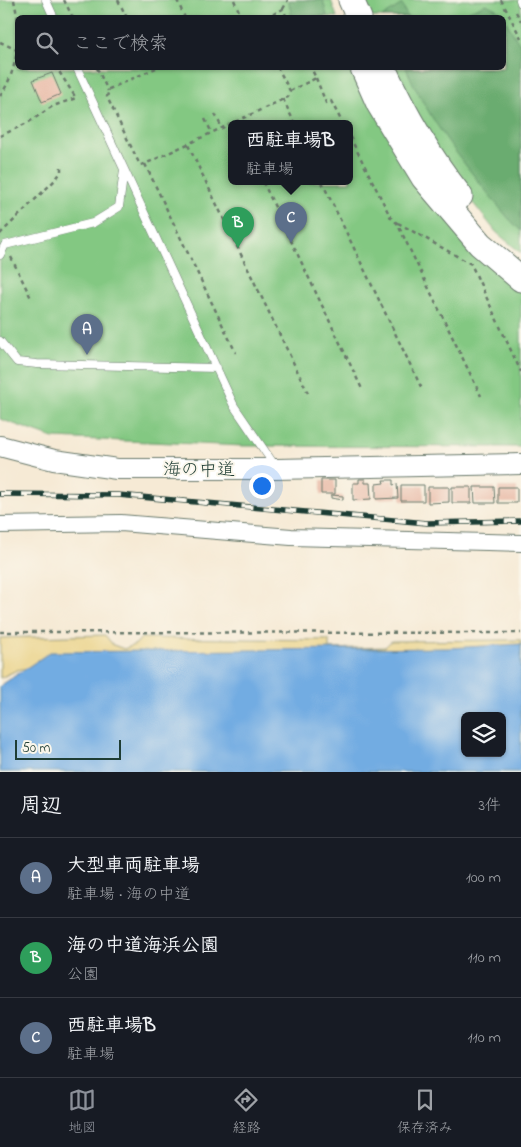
<!DOCTYPE html>
<html lang="ja">
<head>
<meta charset="utf-8">
<style>
	:root { --surface:#171b24; --page:#242831; --text:#f1f3f6; --muted:#9ea1a6; --line:#363941; --accent:#8c9099 }
	body { margin:0; font-family:"Indie Flower","Klee One",sans-serif; background:var(--page); color:var(--text) }
	.controls { position:absolute; right:15px; bottom:15px; display:grid; overflow:hidden; border-radius:8px; box-shadow:0 1px 4px #0004 }
	.controls button { width:45px; height:45px; display:grid; place-items:center; padding:0; border:0; border-bottom:1px solid var(--line); background:var(--surface); color:var(--text); font:25px sans-serif }
	.scale { position:absolute; left:15px; bottom:12px; width:106px; box-sizing:border-box; padding-left:5px; border:2px solid #1f3d34; border-top:0; font-size:14px; line-height:18px; white-space:nowrap; color:#1f3d34; -webkit-text-stroke:4px #fbf7ec; paint-order:stroke }
	.you { position:absolute; left:261px; top:485px; width:18px; height:18px; margin:-12px; border:4px solid #fff; border-radius:50%; background:#1a73e8; box-shadow:0 0 0 8px #1a73e833 }
	.badge { display:grid; place-items:center; width:32px; height:32px; border-radius:50%; background:var(--accent); color:#fff; font-size:16px; font-weight:700 }
	.pin { position:absolute; translate:-50% -41px; filter:drop-shadow(0 1px 2px #0008) }
	.pin::after { content:''; position:absolute; top:26px; width:18px; height:15px; background:inherit; clip-path:polygon(0 0,100% 0,50% 100%) }
	.popup { position:absolute; left:228px; top:120px; width:125px; height:65px; box-sizing:border-box; display:grid; place-content:center; border-radius:8px; background:var(--surface); filter:drop-shadow(0 1px 4px #0005); font-size:16px; white-space:nowrap; color:var(--muted) }
	.popup b { font-size:19px; color:var(--text) }
	.popup::after { content:''; position:absolute; left:50%; top:100%; margin-left:-10px; border:10px solid transparent; border-top-color:var(--surface) }
	.list { margin:0; padding:0; list-style:none }
	h2 { display:flex; justify-content:space-between; align-items:center; height:65px; margin:0; padding:0 20px; font-size:21px }
	h2 small { font-size:16px; font-weight:400; color:var(--muted) }
	.list li { display:grid; grid-template-columns:32px 1fr auto; gap:15px; align-items:center; box-sizing:border-box; height:80px; padding:0 20px; border-top:1px solid var(--line) }
	.list b { display:block; font-size:19px; white-space:nowrap }
	.list p { margin:0; font-size:16px; white-space:nowrap; color:var(--muted) }
	.list em { font-size:16px; font-style:normal; color:var(--muted) }
	.icon { flex:none; width:28px; height:28px; fill:none; stroke:currentColor; stroke-width:2; stroke-linecap:round; stroke-linejoin:round }
	.map { position:relative; flex:none; width:521px; height:772px; overflow:hidden }
	.search { position:absolute; background:var(--surface); box-shadow:0 1px 4px #0004; left:15px; right:15px; top:15px; height:55px; display:flex; align-items:center; gap:12px; box-sizing:border-box; padding:0 18px; border-radius:8px; color:var(--muted); font-size:19px }
	.sheet { height:305px; background:var(--surface) }
	nav { display:flex; justify-content:space-around; align-items:center; box-sizing:border-box; height:70px; border-top:1px solid var(--line); background:var(--surface); font-size:14px; color:var(--muted) }
	nav a { display:grid; justify-items:center; gap:2px }
	nav .on { color:var(--accent) }
	.map>svg:first-child { display:block }
	.green { fill:#83c882; stroke:#51825b; fill-rule:evenodd }
	.forest { fill:#6aac70; stroke:#447452 }
	.sand { fill:#eeda9e; stroke:#868c69 }
	.water { fill:#72ace2; stroke:#48748b; fill-rule:evenodd }
	.building { fill:#e5ae99 }
	.lines { fill:none; stroke-linecap:round; stroke-linejoin:round }
	.service-casing { stroke:#6a7a6c; stroke-width:9 }
	.minor-casing { stroke:#6a7a6c; stroke-width:18 }
	.tertiary-casing { stroke:#6a7a6c; stroke-width:22 }
	.primary-casing { stroke:#6a7a6c; stroke-width:27 }
	.path { stroke:#6a7a6c; stroke-width:2.5; stroke-dasharray:4 4; stroke-linecap:butt }
	.service { stroke:#fff; stroke-width:8 }
	.minor { stroke:#fff; stroke-width:16 }
	.tertiary { stroke:#fff; stroke-width:20 }
	.primary { stroke:#fff; stroke-width:25 }
	.rail-casing { stroke:#1f3d34; stroke-width:5.5 }
	.rail { stroke:#fbf7ec; stroke-width:4; stroke-dasharray:11; stroke-linecap:butt }
	.labels { text-anchor:middle; stroke-width:4; stroke-linejoin:round; paint-order:stroke }
	.street-label { font-size:18px; fill:#1f3d34; stroke:#fbf7ec }
</style>
</head>
<body>
<div class="map">
<svg width="521" height="772" viewBox="0 0 521 772">
	<rect width="100%" height="100%" fill="#fbf7ec"/>
	<filter id="ink" filterUnits="userSpaceOnUse"><feTurbulence type="fractalNoise" baseFrequency=".02" numOctaves="2"/><feDisplacementMap in="SourceGraphic" scale="10" xChannelSelector="R" yChannelSelector="G"/><feConvolveMatrix kernelMatrix="1 2 1 2 8 2 1 2 1" color-interpolation-filters="sRGB"/></filter>
	<filter id="wash" filterUnits="userSpaceOnUse"><feTurbulence type="fractalNoise" baseFrequency=".0096" numOctaves="4" result="noise"/><feDisplacementMap in="SourceGraphic" scale="20" xChannelSelector="R" yChannelSelector="G"/><feGaussianBlur stdDeviation="1.12" result="paint"/><feColorMatrix in="noise" values="0 0 0 0 0 0 0 0 0 0 0 0 0 0 0 0 0 1.4 0 .05"/><feComposite in="paint" operator="in"/></filter>
	<g filter="url(#wash)">
		<rect width="100%" height="100%" fill="#f6ead5"/>
		<path class="green" d="M 0,0 L 331,0 L 337,17 L 18,18 L 18,68 L 356,68 L 432,202 L 521,294 L 521,447 L 244,446 L 53,438 L 0,419 ZM 232,124 L 350,124 L 350,182 L 232,182 Z
			M 356,0 L 521,0 L 521,253 L 496,232 L 443,165 L 388,68 L 504,68 L 504,18 L 364,17 Z"/>
		<path class="forest" d="M 290,0 L 323,0 L 327,16 L 292,17 L 289,3 Z
			M 402,4 L 407,17 L 382,17 Z
			M 486,4 L 500,11 L 521,47 L 521,231 C 507,218 495,202 483,187 C 453,150 425,112 406,68 L 504,68 L 504,18 L 455,17 Z"/>
		<path class="sand" d="M 105,635 L 113,645 L 124,649 L 136,644 L 141,638 L 329,640 L 329,649 L 385,647 L 391,641 L 521,640 L 521,669 L 93,657 L 17,670 L 0,678 L 0,638 Z"/>
		<path class="water" d="M 521,644 L 521,772 L 0,772 L 0,686 L 50,652 L 448,648 ZM 465,716 L 502,716 L 502,753 L 465,753 Z"/>
		<g id="blocks">
			<path class="building" d="M 52,73 L 61,94 L 42,102 L 33,80 Z
				M 359,479 L 365,479 L 365,483 L 370,483 L 371,499 L 353,500 L 353,483 L 359,483 Z
				M 321,480 L 335,480 L 335,494 L 321,494 Z
				M 383,480 L 393,480 L 393,485 L 397,484 L 398,498 L 376,499 L 376,484 L 384,483 Z
				M 401,485 L 424,485 L 424,501 L 401,501 Z
				M 428,487 L 449,487 L 449,502 L 428,503 Z
				M 452,487 L 471,487 L 471,503 L 452,503 Z
				M 474,487 L 494,487 L 495,503 L 475,503 Z
				M 498,487 L 517,487 L 517,503 L 498,503 Z
				M 331,495 L 343,496 L 343,500 L 331,498 Z"/>
		</g>
	</g>
	<g filter="url(#ink)">
		<use href="#blocks" fill-opacity="0" stroke="#6a7a6c" stroke-width="1"/>
		<g class="lines">
			<defs>
				<path id="service" d="M 46,0 L 54,18
					M 520,0 L 521,3
					M 77,68 L 234,406 L 275,466
					M 0,255 L 5,245 L 93,223 L 119,207 L 124,170
					M 0,341 L 17,362 L 37,364 L 217,368"/>
				<path id="minor" d="M 0,525 L 121,523 L 291,537 L 521,543"/>
				<path id="tertiary" d="M 0,446 L 54,460 L 117,469 L 276,469 L 521,464"/>
				<path id="primary" d="M 351,0 L 359,18
					M 363,68 L 379,104 L 424,178 L 480,244 L 521,279
					M 383,68 C 404,113 429,157 460,196"/>
			</defs>
			<use href="#service" class="service-casing"/>
			<use href="#minor" class="minor-casing"/>
			<use href="#tertiary" class="tertiary-casing"/>
			<use href="#primary" class="primary-casing"/>
			<path class="path" d="M 14,0 L 18,20
				M 64,0 L 73,18
				M 118,0 L 127,18
				M 177,0 L 185,18
				M 234,0 L 242,18
				M 501,0 L 521,38
				M 283,9 L 288,0
				M 516,12 L 521,21
				M 266,18 L 283,9 L 287,18
				M 0,42 L 17,50
				M 97,68 L 108,91
				M 156,68 L 109,89 L 107,97 L 140,165 L 145,164 L 288,97 L 290,91 L 278,68
				M 316,78 L 326,103 L 331,101 L 343,124
				M 290,91 L 316,78 L 311,68
				M 0,96 C 11,81 16,61 18,43
				M 283,99 L 295,124
				M 215,114 L 222,128
				M 205,119 L 212,133
				M 0,136 L 29,122 L 53,106 L 76,98 L 58,70 L 53,68
				M 350,137 L 391,218 L 397,223 L 481,396
				M 188,145 L 308,393
				M 145,164 L 236,353
				M 263,182 L 362,389
				M 322,182 L 422,389
				M 398,223 L 471,264 L 521,372
				M 0,234 L 56,179 L 61,172 L 61,167
				M 11,257 L 31,298
				M 0,632 L 521,633"/>
			<use href="#service" class="service"/>
			<use href="#minor" class="minor"/>
			<use href="#tertiary" class="tertiary"/>
			<use href="#primary" class="primary"/>
			<defs>
				<path id="rail" d="M 0,494 L 118,495 L 427,523 L 521,521"/>
			</defs>
			<use href="#rail" class="rail-casing"/>
			<use href="#rail" class="rail"/>
		</g>
	</g>
	<g class="labels">
		<g class="street-label">
			<text x="199" y="475">海の中道</text>
		</g>
	</g>
</svg>
<div class="controls">
<button><svg class="icon" aria-label="layers" viewBox="0 0 24 24"><path d="M12 4l9 5-9 5-9-5zM3 14l9 5 9-5"/></svg></button>
</div>
<div class="scale">50 m</div>
<div class="you"></div>
<div class="pin badge" style="left:87px;top:355px;background:#5c6f8a">A</div>
<div class="pin badge" style="left:238px;top:248px;background:#2e9e5b">B</div>
<div class="pin badge" style="left:291px;top:243px;background:#5c6f8a">C</div>
<div class="popup"><b>西駐車場B</b>駐車場</div>
<div class="search"><svg class="icon" aria-label="search" viewBox="0 0 24 24"><circle cx="10" cy="10" r="6"/><path d="M15 15l6 6"/></svg>ここで検索</div>
</div>
<section class="sheet">
<h2>周辺<small>3件</small></h2>
<ul class="list">
<li><span class="badge" style="background:#5c6f8a">A</span><div><b>大型車両駐車場</b><p>駐車場 · 海の中道</p></div><em>100 m</em></li>
<li><span class="badge" style="background:#2e9e5b">B</span><div><b>海の中道海浜公園</b><p>公園</p></div><em>110 m</em></li>
<li><span class="badge" style="background:#5c6f8a">C</span><div><b>西駐車場B</b><p>駐車場</p></div><em>110 m</em></li>
</ul>
</section>
<nav>
<a class="on"><svg class="icon" aria-label="map" viewBox="0 0 24 24"><path d="M3 6l6-2 6 2 6-2v14l-6 2-6-2-6 2zM9 4v14M15 6v14"/></svg>地図</a>
<a><svg class="icon" aria-label="directions" viewBox="0 0 24 24"><path d="M12 3l9 9-9 9-9-9zM9 14v-3h6M13 9l2 2-2 2"/></svg>経路</a>
<a><svg class="icon" aria-label="saved" viewBox="0 0 24 24"><path d="M7 4h10v16l-5-4-5 4z"/></svg>保存済み</a>
</nav>
</body>
</html>
